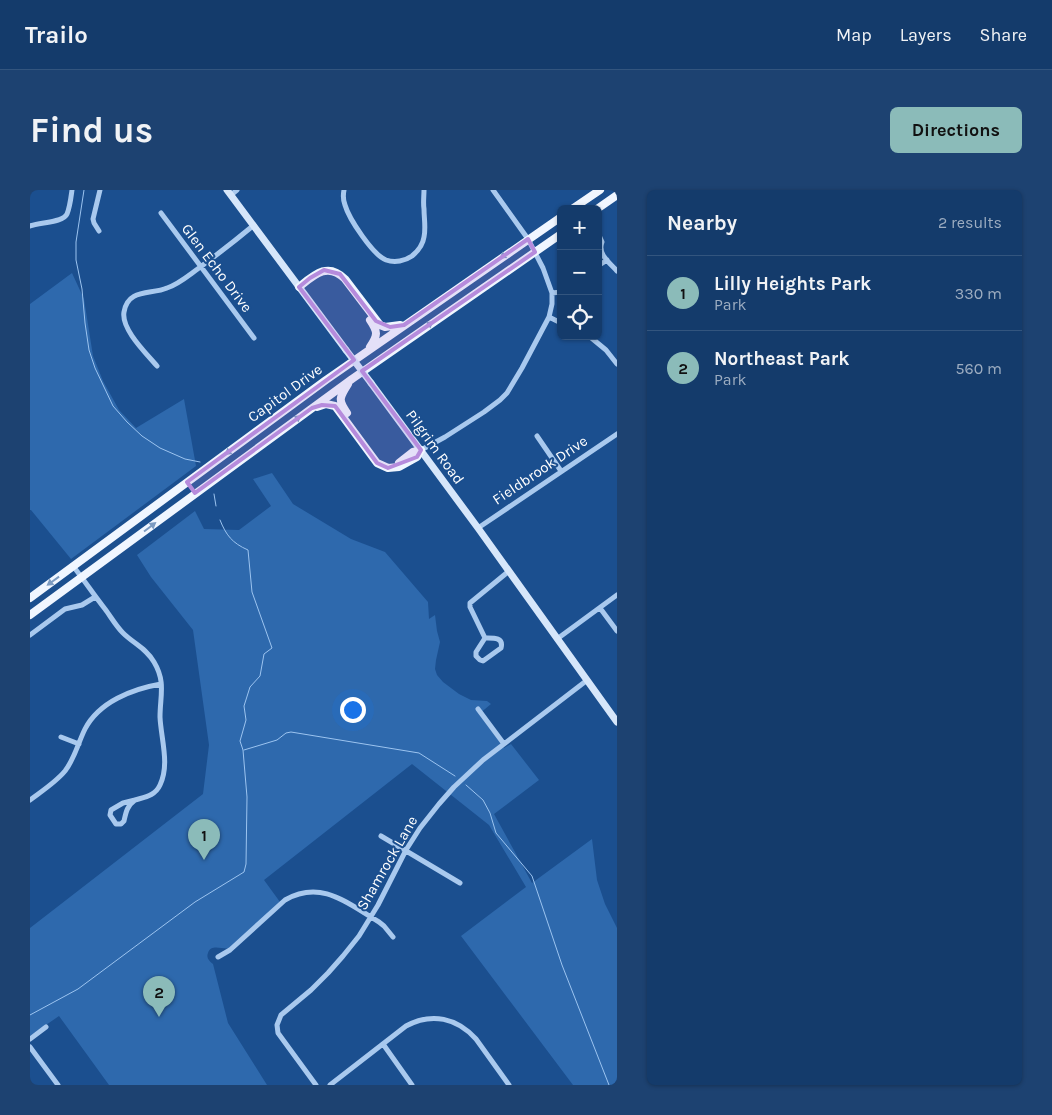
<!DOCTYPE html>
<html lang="en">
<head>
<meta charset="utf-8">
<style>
	:root { --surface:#143b6b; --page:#1d4271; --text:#f1f3f6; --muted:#9dadc1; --line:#33557e; --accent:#8bbbb9 }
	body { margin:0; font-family:Karla,sans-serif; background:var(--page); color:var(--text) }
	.controls { position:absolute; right:15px; top:15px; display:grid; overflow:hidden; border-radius:8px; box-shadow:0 1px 4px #0004 }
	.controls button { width:45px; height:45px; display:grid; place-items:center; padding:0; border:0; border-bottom:1px solid var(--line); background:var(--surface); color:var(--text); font:25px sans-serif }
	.you { position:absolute; left:322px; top:519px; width:18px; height:18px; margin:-12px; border:4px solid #fff; border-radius:50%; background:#1a73e8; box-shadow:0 0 0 8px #1a73e833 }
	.badge { display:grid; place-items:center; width:32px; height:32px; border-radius:50%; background:var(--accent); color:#111; font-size:16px; font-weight:700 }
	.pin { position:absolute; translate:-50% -41px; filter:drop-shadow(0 1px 2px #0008) }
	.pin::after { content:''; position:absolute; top:26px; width:18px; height:15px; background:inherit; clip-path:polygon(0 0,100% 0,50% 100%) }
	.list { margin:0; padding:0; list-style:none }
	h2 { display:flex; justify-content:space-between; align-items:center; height:65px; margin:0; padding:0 20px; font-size:21px }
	h2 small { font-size:16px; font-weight:400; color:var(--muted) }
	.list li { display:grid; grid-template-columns:32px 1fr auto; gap:15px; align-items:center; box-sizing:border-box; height:75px; padding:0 20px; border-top:1px solid var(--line) }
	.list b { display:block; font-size:19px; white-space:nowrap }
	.list p { margin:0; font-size:16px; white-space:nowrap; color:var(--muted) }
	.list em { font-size:16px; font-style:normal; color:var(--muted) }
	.icon { flex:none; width:28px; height:28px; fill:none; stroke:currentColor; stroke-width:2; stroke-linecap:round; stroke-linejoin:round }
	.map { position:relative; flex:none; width:587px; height:895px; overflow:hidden; border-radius:8px }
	header { display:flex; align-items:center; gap:30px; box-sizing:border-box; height:70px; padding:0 25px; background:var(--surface); border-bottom:1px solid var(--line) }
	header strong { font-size:24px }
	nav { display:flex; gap:28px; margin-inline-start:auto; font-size:18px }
	.intro { display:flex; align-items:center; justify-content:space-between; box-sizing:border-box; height:120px; padding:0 30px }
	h1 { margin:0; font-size:35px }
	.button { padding:12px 22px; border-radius:8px; background:var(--accent); color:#111; font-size:18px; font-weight:700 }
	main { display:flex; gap:30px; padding:0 30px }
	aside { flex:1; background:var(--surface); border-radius:8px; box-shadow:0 1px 4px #0004 }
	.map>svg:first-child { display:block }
	.green { fill:#2e69ad }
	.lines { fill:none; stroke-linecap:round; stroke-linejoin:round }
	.stream { stroke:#9cc4f0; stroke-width:1 }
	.street { stroke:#a9c9ee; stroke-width:5 }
	.secondary { stroke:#d6e6fa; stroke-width:7 }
	.primary { stroke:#f0f6ff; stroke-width:8 }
	.secondary-bridge { stroke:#d6e6fa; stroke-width:7 }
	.oneway { fill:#7b9ac1 }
	.marked { fill:#b68bdc; fill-opacity:0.2; stroke:#b68bdc; stroke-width:4; stroke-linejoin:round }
	.labels { text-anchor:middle; stroke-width:4; stroke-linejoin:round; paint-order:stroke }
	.street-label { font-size:15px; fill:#fff; stroke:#1b4f8f }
</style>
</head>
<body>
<header>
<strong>Trailo</strong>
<nav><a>Map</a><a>Layers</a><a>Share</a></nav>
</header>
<div class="intro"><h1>Find us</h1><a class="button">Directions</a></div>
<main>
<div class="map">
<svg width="587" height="895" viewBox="0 0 587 895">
	<rect width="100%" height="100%" fill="#1b4f8f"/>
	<path class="green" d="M 42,83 L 54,109 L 63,166 L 73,191 L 89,220 L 106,238 L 154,209 L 166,276 L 41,369 L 1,320 L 0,320 L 0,114 Z
		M 242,283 L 263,314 L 321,349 L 355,362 L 398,412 L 399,429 L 405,425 L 407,441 L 410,452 L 406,470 L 405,479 L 407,485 L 413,492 L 429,504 L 441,510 L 457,511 L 461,514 L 449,524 L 474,558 L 481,554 L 509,590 L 464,624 L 502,693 L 562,649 L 567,690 L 575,714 L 587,738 L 587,895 L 543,895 L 431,746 L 496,697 L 459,635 L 382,574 L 234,690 L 250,712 L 200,758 C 193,760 181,753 178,763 C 176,768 179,771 183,774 L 198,833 L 237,895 L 79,895 L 29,826 L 0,846 L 0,738 L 173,604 L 179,555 L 163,440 L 121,387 L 107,365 L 165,321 L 174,339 L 209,340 L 241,316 L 223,289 Z"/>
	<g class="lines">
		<path class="stream" d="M 54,0 L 46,52 L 46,70 L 52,99 L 55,133 L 59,160 L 65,178 L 83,216 L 97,232 L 112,246 L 130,258 L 155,269 L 170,272
			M 184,304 L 186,316
			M 214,560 L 247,550 L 256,543 L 261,542 L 389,563 L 425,586
			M 436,595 L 453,610 L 460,623 L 466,643 L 502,686 L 532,775 L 579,895
			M 0,825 L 48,799 L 165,712 L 214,682 L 216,674 L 217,607 L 213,560 L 210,551 L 216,530 L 214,516 L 220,497 L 230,486 L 234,464 L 242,458 L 222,402 L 218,360 C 202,353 196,345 190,330"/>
		<path class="street" d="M 314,0 C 313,5 313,10 315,15 C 319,29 343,65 356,70 C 365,73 375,71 382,66 C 388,61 393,54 394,47 C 396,38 394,28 394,19 C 393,13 394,6 394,0
			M 201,5 L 207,0
			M 131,23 L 224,148
			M 0,36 C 9,32 33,33 37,24 C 40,17 41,7 42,0
			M 69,41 L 64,33 L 63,29 L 70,0
			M 568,43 L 572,52 C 567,64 580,73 587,81
			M 568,76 L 577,70
			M 522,103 L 531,102
			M 519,127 L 531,133
			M 559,146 L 576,160 L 587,174
			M 127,176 C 116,163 91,139 94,122 C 98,98 121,105 137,98 C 149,94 159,85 169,78 C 188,64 206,50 224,35
			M 507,246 L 531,281
			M 391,260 L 415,247 L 454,222 L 470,210 L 477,203 L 492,178 L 519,127 L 522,114 L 522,103 L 513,78 L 498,49 L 463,0
			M 448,338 L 587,244
			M 43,376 C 54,390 64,405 75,419 C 81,427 86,436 93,443 C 104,454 115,457 124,472 C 136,492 130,506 130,527 C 131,549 140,574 130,595 C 125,606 115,607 105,610
			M 570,418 L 587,441
			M 0,445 L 35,419 L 52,415 L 65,407
			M 455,448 L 440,417 L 440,413 L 479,381
			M 455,448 C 463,448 474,447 471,458 L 453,471 L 450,470 L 446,466 L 446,462 Z
			M 527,449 L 587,405
			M 448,519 L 474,554
			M 31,547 L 49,554
			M 0,610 C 12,601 26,592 35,581 C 45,568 48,553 55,539 C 69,512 102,499 131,494
			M 105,610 C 97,616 96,622 94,631 L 91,634 L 86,634 L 80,625 L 81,620 L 93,613 Z
			M 351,646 L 430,693
			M 188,767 L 200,760 L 255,710 C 292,689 318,714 349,732 L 354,736 L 363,747
			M 0,849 L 16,837
			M 353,854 L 382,895
			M 0,857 L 28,895
			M 286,895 L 248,843 L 247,835 L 251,825 L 281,800 L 298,783 L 313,766 L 329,746 L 348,715 L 376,660 L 390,638 L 409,614 L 424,597 L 453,570 L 556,491
			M 300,895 L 376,836 C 402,822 427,828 446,849 L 479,895"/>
		<path class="secondary" d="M 197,0 L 316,160
			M 341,193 L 448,338 L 587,532"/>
		<path class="primary" d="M 542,19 L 570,0
			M 567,19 L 587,5
			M 269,97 C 285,84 298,72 315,89 L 350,135 L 355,137 L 370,135
			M 340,130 C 348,142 348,145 340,157
			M 287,217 L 296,214 L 305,216 L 347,273 L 358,278 L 369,277 L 387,267 L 391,260
			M 317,223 C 308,210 309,208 318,194
			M 369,273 L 383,262 L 391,260
			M 0,408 L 296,190 L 531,27
			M 0,425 L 322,189 L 531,44"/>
		<path class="secondary-bridge" d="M 316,160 L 341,193"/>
	</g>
	<defs><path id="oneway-solid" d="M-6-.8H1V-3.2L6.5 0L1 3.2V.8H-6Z" transform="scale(1.25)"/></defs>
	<g class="oneway">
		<use href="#oneway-solid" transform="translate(476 64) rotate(146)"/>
		<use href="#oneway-solid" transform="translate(397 136) rotate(-35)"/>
		<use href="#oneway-solid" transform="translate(265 230) rotate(-36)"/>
		<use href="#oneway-solid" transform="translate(201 260) rotate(143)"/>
		<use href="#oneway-solid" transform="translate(120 337) rotate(-37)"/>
		<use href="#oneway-solid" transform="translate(23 391) rotate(144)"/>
	</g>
	<path class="marked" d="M 498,49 L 505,62 L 332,181 L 391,260 L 387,267 L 358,278 L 347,273 L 305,216 L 292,215 L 282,218 L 165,303 L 157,292 L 324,170 L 269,97 L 280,88 L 294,80 L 310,84 L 346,131 L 360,137 L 374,135 Z"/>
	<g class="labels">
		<g class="street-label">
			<text transform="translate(187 78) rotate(53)" y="5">Glen Echo Drive</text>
			<text transform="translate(255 203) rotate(-36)" y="5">Capitol Drive</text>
			<text transform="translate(405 257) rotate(54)" y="5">Pilgrim Road</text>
			<text transform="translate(510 280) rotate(-34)" y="5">Fieldbrook Drive</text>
			<text transform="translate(357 673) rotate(-60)" y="5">Shamrock Lane</text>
		</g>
	</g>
</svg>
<div class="controls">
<button>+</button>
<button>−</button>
<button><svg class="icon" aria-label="locate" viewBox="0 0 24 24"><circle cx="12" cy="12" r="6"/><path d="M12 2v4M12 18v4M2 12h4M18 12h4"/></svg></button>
</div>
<div class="you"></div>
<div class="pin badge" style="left:174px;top:670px">1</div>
<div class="pin badge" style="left:129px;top:827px">2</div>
</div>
<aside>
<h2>Nearby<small>2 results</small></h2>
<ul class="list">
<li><span class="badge">1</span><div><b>Lilly Heights Park</b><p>Park</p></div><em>330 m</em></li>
<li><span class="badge">2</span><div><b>Northeast Park</b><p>Park</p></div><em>560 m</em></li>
</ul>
</aside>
</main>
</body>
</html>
